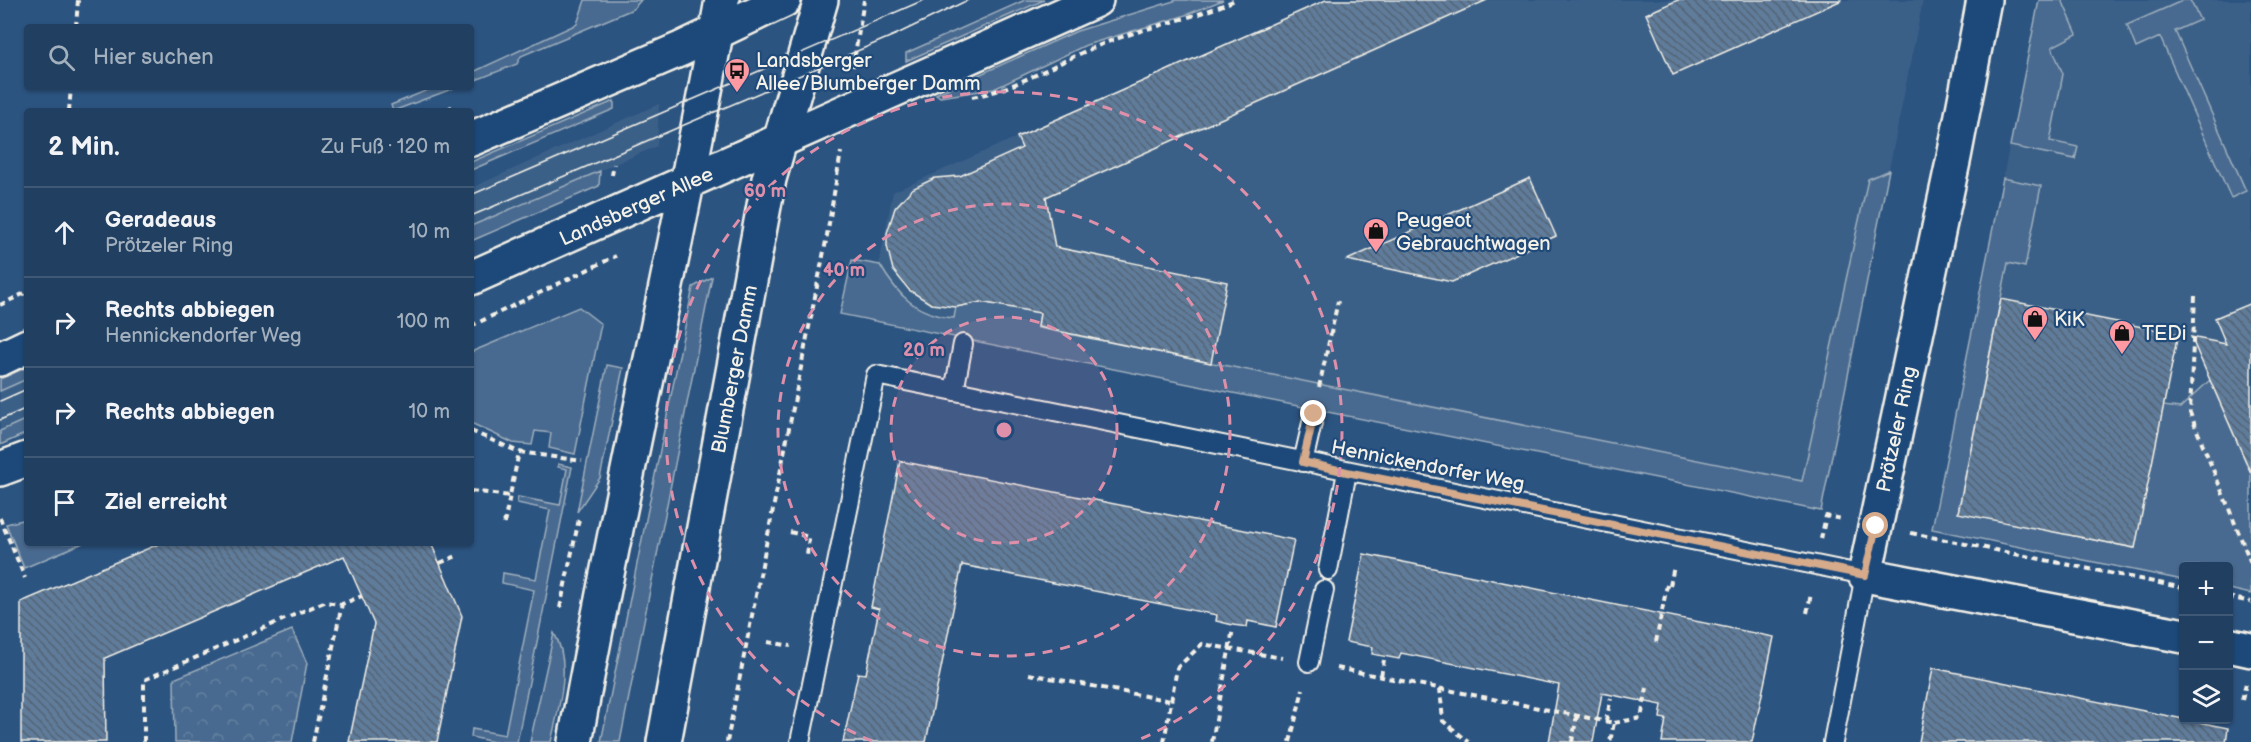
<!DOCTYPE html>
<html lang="de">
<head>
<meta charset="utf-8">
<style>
	:root { --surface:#213f61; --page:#294667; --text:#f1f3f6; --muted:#a2afbd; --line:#3e5876 }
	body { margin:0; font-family:"Balsamiq Sans",sans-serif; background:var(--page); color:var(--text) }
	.controls { position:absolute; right:18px; bottom:18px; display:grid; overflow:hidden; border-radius:6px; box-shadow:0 2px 4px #0004 }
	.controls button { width:54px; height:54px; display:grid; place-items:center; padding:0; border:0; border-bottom:2px solid var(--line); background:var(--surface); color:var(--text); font:30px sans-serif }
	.stop { position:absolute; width:18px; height:18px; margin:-14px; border:4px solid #d6ab8b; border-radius:50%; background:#fff }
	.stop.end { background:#d6ab8b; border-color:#fff; box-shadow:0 2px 6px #0008 }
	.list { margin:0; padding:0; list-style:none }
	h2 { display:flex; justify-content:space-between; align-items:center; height:78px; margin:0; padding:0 24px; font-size:26px }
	h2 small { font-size:20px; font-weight:400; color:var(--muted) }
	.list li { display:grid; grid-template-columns:39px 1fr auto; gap:18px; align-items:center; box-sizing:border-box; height:90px; padding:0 24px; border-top:2px solid var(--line) }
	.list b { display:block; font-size:22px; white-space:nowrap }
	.list p { margin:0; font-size:20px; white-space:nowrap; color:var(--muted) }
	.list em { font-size:20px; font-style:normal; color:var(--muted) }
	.icon { flex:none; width:33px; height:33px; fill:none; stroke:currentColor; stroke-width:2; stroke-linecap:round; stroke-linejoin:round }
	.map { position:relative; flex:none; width:2251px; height:742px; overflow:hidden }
	.search { position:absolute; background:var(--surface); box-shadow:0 2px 4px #0004; left:24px; top:24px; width:450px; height:66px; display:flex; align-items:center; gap:15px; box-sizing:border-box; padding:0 21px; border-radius:6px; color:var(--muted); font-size:22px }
	.panel { position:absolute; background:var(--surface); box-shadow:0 2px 4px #0004; left:24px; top:108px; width:450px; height:438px; border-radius:6px }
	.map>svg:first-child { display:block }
	.built { fill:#3b6088 }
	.green { fill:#496b90; stroke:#9eaebc; stroke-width:1.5 }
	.park { fill:url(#park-crowns); stroke:#9eaebc; stroke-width:1.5 }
	.building { fill:url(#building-back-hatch); stroke:#f4f1e8; stroke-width:1.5 }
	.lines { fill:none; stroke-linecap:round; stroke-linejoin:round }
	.lane-casing { stroke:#f4f1e8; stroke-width:22 }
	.street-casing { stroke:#f4f1e8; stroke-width:38 }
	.secondary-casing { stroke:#f4f1e8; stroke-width:38 }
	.primary-casing { stroke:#f4f1e8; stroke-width:38 }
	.path { stroke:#f4f1e8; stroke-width:4; stroke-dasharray:6 4.5; stroke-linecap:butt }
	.lane { stroke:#1f4a7a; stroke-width:18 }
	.street { stroke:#1f4a7a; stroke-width:33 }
	.secondary { stroke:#1f4a7a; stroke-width:33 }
	.primary { stroke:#1f4a7a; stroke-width:33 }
	.tram { stroke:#f4f1e8; stroke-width:1.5 }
	.route { stroke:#d6ab8b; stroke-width:8 }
	.ring { fill:none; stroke:#de8fa9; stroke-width:3; stroke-dasharray:10 8 }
	.labels { text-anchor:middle; stroke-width:4.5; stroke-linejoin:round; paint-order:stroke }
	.poi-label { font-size:20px; fill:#f4f1e8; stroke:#1f4a7a; text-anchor:start }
	.street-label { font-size:20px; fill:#f4f1e8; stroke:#1f4a7a }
	.centre { fill:#de8fa9; stroke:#1f4a7a; stroke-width:3 }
	.ring-label { font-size:18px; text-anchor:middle; font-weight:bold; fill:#de8fa9; stroke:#1f4a7a; stroke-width:4.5; stroke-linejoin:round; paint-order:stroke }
</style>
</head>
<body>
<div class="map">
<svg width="2251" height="742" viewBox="0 0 2251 742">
	<defs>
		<pattern id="park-crowns" width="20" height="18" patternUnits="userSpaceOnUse" patternTransform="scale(1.5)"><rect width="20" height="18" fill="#496b90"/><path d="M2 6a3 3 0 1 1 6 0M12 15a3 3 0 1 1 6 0" fill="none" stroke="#6481a0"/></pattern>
		<pattern id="building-back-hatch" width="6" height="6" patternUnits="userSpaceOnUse" patternTransform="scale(1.5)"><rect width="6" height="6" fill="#5e7b9a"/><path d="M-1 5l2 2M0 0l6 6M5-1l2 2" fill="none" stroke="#556474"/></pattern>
	</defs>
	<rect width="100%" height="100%" fill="#2c5481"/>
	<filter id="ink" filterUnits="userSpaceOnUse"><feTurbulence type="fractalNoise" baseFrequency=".0167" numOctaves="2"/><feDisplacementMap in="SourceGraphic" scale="12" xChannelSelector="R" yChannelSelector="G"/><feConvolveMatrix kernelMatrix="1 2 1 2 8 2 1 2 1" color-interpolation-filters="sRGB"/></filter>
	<g filter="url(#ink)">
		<path class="built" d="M 1326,0 L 1923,0 L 1821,508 L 869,316 L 893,192 Z
			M 2039,0 L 2251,0 L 2251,594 L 2229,589 L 2228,566 L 2184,566 L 2183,580 L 1932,529 Z
			M 659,104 L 657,146 L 471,226 L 471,188 Z
			M 27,379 L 27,419 L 0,431 L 0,391 Z"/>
		<path class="green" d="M 585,0 L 641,0 L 633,9 L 521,56 L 517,64 L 471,82 L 471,73 L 577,24 Z
			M 1025,0 L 1044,0 L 906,61 L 906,53 Z
			M 1177,0 L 1223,0 L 1183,16 L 1086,45 L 994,89 L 940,97 L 936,94 L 1077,31 Z
			M 2039,0 L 2062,0 L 2077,34 L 2052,47 L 2063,74 L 2050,141 L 2078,147 L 2075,159 L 2010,146 Z
			M 2184,0 L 2190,0 L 2200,20 L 2175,31 L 2246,191 L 2231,198 L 2160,37 L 2136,48 L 2127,25 Z
			M 435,87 L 457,87 L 393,111 L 391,105 Z
			M 614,101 L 614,109 L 471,170 L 471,162 Z
			M 1889,170 L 1821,511 L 840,314 L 852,260 L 880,265 C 898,296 917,315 954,318 L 956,307 L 981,302 L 1040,313 L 1038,328 L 1802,481 L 1868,179 Z
			M 600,171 L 599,186 L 471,241 L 471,226 Z
			M 2003,178 L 2041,186 L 2025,267 L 2008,263 L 1958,512 L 2134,548 L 2163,406 L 2180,408 L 2210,380 L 2251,473 L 2251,594 L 2229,589 L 2228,566 L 2184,566 L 2183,580 L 1932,529 Z
			M 712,277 L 620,742 L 601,742 L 693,287 Z
			M 579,307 L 601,324 L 575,454 L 549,448 L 551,433 L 535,431 L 532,445 L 513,443 L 471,423 L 471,352 Z
			M 607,365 L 623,368 L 600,478 L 577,512 Z
			M 27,367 L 27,379 L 0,391 L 0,379 Z
			M 27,419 L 27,433 L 0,445 L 0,431 Z
			M 558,464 L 572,467 L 517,742 L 494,742 L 471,737 L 472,729 L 505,735 L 534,590 L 502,583 L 503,573 L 536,579 L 550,510 L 517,503 L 518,497 L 560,505 L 567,469 L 558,467 Z
			M 27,519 L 27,543 L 83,543 L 24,568 L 6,524 Z
			M 554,633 C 573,664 558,709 551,742 L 530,742 Z"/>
		<path class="park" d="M 292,630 L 307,663 L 292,742 L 175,742 L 174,679 Z"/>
		<path class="building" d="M 1326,0 L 1487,0 L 1046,197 L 1055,247 L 1227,282 L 1211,363 L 1038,327 L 1040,313 L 981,302 L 956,307 L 931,304 L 909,290 L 893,270 L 887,246 L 887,233 L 895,208 L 912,189 L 935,178 L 960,176 L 1022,148 L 1017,137 Z
			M 1678,0 L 1842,0 L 1673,75 L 1646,14 Z
			M 1530,178 L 1556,236 L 1452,282 L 1347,260 Z
			M 2001,299 L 2178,334 L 2135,548 L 1958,513 Z
			M 2251,303 L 2251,473 L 2191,337 L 2226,344 L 2215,318 Z
			M 900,461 L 1294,540 L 1276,627 L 1248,621 L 1247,627 L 1233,625 L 1216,621 L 1217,615 L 962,565 L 926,742 L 843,742 L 858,673 L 866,674 L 879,609 L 871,607 Z
			M 161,543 L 431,543 L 462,616 L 437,742 L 349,742 L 374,624 L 344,556 L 105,658 L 106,742 L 21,742 L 21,602 Z
			M 1364,554 L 1774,637 L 1752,742 L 1662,742 L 1666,719 L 1660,718 L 1662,705 L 1602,693 L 1593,742 L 1549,742 L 1559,685 L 1401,653 L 1399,659 L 1372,654 L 1373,647 L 1346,642 Z
			M 1933,668 L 2228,728 L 2226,742 L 1919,742 Z"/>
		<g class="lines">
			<defs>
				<path id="lane" d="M 954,391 L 963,344
					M 1303,462 L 1314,414
					M 1328,570 L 1347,472
					M 1309,662 L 1324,590
					M 800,742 L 876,375 L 1865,575 L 1833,742"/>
				<path id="street" d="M 1984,0 L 1954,157 L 1865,575 L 2184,636
					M 2228,645 L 2251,650"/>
				<path id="secondary" d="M 575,742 C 619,494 678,248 722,0
					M 664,742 L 769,179 L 821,0"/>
				<path id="primary" d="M 471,139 L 681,49 L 784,0
					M 471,278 L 1096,0
					M 0,359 L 27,346
					M 0,469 L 27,459"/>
			</defs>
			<use href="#lane" class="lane-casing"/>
			<use href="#street" class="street-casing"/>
			<use href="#secondary" class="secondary-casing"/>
			<use href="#primary" class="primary-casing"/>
			<path class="path" d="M 76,27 L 78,0
				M 853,67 L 864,0
				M 972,97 C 1017,89 1057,62 1100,45 C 1144,27 1191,20 1235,0
				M 69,111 L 71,87
				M 439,111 L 452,107
				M 612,175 L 614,164
				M 2195,296 L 2190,413 L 2251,563
				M 0,305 L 27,292
				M 471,326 L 616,256
				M 1319,387 L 1338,301
				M 471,431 L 519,452 L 582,461
				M 471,491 L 510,496
				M 0,518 L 25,578
				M 504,524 L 519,452
				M 790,532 L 809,537 L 807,556
				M 1911,533 L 2184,588
				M 1821,539 L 1826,516 L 1842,519
				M 440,563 L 459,555
				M 1670,586 L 1674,566
				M 2228,597 L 2251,602
				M 560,608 L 579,519
				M 1807,613 L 1811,594
				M 768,642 L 791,646
				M 1656,642 L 1667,585
				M 1337,668 L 1614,723 L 1610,742
				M 1029,674 L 1171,701
				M 1381,676 L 1384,660
				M 1440,688 L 1443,721 L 1469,742
				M 2242,700 L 2246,683
				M 1606,721 L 1611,698
				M 1614,723 L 1641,718 L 1647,688
				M 144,742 L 144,680 L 324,602 L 342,604 L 362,596
				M 313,742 L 342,604
				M 727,742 L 826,241 L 841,152
				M 1164,742 L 1177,668 L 1202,644 L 1282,658
				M 1212,742 L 1233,629
				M 1290,742 L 1303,689
				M 1572,742 L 1577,715"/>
			<use href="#lane" class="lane"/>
			<use href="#street" class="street"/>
			<use href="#secondary" class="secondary"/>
			<use href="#primary" class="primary"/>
			<path class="tram" d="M 471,195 L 924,0
				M 471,216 L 897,34 L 968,0
				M 0,401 L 27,389
				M 0,420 L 27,408"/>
		</g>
	</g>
	<g class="lines" filter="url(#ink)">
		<path class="route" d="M 1314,414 L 1303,462 L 1347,472 L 1865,575 L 1876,526"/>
	</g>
	<circle cx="1004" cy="430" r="113" fill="#de8fa9" fill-opacity=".12"/>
	<g class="ring">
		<circle cx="1004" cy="430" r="113"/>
		<circle cx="1004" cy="430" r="226"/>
		<path d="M872 741A338 338 0 1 1 1136 741"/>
	</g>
	<defs>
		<symbol id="bus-pin" viewBox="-11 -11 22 30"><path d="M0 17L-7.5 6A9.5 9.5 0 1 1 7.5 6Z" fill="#ff9aa2" stroke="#1f4a7a"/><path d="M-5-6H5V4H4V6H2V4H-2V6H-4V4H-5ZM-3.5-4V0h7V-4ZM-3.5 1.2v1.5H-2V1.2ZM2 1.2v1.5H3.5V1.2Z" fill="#111"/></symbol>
		<symbol id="shop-pin" viewBox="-11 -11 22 30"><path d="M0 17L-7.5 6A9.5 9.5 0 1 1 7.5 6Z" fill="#ff9aa2" stroke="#1f4a7a"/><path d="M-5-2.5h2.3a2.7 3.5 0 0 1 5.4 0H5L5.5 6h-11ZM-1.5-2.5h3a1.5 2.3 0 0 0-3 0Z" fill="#111"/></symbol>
	</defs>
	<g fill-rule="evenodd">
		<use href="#bus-pin" x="722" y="56" width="30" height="40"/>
		<use href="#shop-pin" x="1361" y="216" width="30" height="40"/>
		<use href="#shop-pin" x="2020" y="304" width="30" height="40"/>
		<use href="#shop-pin" x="2107" y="318" width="30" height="40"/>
	</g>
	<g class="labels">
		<g class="poi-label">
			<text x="756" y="67">Landsberger<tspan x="756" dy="23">Allee/Blumberger Damm</tspan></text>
			<text x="1396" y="227">Peugeot<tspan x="1396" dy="23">Gebrauchtwagen</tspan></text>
			<text x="2054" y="326">KiK</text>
			<text x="2142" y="340">TEDi</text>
		</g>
		<g class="street-label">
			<text transform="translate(636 206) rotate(-24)" y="7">Landsberger Allee</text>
			<text transform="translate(734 369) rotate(-79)" y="7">Blumberger Damm</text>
			<text transform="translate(1896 429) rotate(-78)" y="7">Prötzeler Ring</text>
			<text transform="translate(1428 465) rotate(11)" y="7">Hennickendorfer Weg</text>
		</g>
	</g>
	<circle cx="1004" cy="430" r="9" class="centre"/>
	<g class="ring-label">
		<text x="765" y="197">60 m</text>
		<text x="844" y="276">40 m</text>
		<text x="924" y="356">20 m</text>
	</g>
</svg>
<div class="controls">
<button>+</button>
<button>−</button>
<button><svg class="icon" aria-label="layers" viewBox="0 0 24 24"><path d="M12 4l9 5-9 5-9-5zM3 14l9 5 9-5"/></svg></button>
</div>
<div class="stop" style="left:1876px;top:526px"></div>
<div class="stop end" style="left:1314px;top:414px"></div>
<div class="search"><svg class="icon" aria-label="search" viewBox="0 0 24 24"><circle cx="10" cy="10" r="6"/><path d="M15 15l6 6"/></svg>Hier suchen</div>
<section class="panel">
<h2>2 Min.<small>Zu Fuß · 120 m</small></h2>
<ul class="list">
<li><svg class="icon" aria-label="ahead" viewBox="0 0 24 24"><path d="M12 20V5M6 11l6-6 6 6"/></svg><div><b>Geradeaus</b><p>Prötzeler Ring</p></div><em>10 m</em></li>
<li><svg class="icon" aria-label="right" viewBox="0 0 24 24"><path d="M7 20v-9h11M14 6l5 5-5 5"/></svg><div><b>Rechts abbiegen</b><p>Hennickendorfer Weg</p></div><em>100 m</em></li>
<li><svg class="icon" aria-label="right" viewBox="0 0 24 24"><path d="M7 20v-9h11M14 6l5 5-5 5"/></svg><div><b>Rechts abbiegen</b></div><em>10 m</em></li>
<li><svg class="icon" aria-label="arrive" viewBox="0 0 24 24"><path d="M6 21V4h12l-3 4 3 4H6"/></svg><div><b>Ziel erreicht</b></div></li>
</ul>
</section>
</div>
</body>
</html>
